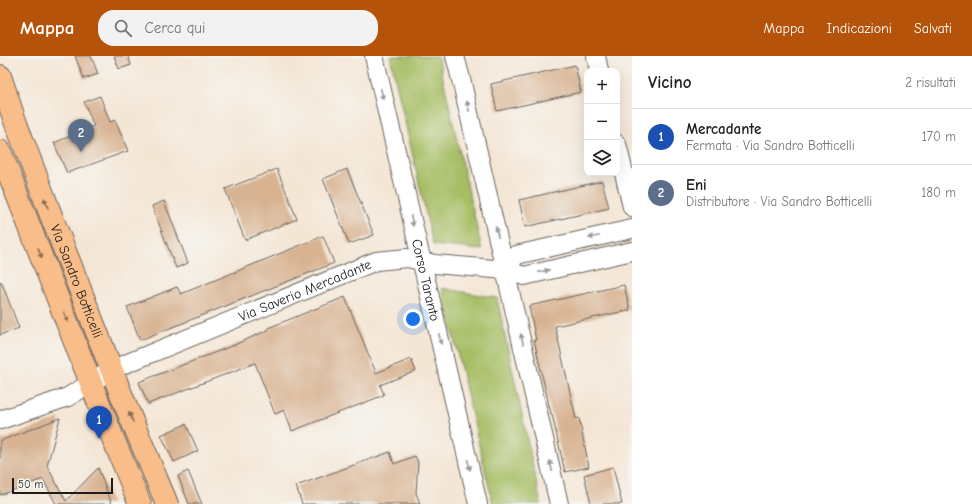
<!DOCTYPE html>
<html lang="it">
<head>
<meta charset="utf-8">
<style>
	:root { --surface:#fff; --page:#f2f2f2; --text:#222; --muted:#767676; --line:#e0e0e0; --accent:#b45309 }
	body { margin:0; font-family:"Comic Neue",sans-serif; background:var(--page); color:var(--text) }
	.controls { position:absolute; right:12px; top:12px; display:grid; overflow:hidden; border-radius:8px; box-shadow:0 4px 16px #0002 }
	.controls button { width:36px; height:36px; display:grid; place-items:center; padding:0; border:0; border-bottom:1px solid var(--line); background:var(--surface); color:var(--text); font:20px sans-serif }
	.scale { position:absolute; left:12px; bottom:10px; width:101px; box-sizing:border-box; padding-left:4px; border:2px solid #1c1c1c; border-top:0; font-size:11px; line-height:14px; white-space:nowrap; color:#1c1c1c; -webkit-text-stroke:3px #f6f6f2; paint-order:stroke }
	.you { position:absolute; left:413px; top:263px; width:14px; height:14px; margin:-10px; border:3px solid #fff; border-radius:50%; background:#1a73e8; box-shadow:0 0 0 6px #1a73e833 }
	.badge { display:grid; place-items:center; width:26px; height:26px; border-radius:50%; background:var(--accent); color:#fff; font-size:13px; font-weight:700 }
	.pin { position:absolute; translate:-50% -33px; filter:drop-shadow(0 1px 2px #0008) }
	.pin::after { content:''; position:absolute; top:21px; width:14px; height:12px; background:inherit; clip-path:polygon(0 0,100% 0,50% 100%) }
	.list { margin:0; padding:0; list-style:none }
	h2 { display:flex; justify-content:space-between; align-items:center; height:52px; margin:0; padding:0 16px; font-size:17px }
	h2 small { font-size:13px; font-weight:400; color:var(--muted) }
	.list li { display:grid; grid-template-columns:26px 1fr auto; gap:12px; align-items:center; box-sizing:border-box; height:56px; padding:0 16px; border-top:1px solid var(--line) }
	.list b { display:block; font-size:15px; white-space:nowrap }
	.list p { margin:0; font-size:13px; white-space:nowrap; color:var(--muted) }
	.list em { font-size:13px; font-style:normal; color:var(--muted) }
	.icon { flex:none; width:22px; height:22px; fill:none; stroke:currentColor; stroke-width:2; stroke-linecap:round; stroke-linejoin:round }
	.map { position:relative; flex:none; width:632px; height:448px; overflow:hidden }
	header { display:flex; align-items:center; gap:24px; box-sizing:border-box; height:56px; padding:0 20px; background:var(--accent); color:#fff }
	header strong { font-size:19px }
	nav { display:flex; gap:22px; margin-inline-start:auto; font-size:14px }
	.search { width:280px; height:36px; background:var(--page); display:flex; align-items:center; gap:10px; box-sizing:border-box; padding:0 14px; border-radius:16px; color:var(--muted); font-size:15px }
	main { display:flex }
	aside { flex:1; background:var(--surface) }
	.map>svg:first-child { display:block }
	.green { fill:#a6bd63; stroke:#616c40 }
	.building { fill:#d8b392 }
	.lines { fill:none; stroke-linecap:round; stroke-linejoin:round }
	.minor-casing { stroke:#68635d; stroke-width:20 }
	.major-casing { stroke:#68635d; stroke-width:24 }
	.minor { stroke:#fff; stroke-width:18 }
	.major { stroke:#f8bd89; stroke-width:22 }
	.oneway { fill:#999 }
	.oneway2 { fill:#8a6c52 }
	.labels { text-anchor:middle; stroke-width:3.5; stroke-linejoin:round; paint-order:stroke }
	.street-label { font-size:14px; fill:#1c1c1c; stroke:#f6f6f2 }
</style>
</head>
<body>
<header>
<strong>Mappa</strong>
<div class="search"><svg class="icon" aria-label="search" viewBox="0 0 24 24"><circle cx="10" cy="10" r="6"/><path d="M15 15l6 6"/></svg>Cerca qui</div>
<nav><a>Mappa</a><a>Indicazioni</a><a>Salvati</a></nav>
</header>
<main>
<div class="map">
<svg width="632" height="448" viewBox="0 0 632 448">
	<rect width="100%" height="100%" fill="#f6f6f2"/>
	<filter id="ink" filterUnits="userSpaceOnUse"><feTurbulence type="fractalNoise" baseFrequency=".025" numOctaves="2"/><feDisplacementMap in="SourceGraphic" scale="8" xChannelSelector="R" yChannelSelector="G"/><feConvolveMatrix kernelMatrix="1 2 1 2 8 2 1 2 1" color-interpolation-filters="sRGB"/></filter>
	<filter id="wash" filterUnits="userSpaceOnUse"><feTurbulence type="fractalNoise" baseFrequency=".012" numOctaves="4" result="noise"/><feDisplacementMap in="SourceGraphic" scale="16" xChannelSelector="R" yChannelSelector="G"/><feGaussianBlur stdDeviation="0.9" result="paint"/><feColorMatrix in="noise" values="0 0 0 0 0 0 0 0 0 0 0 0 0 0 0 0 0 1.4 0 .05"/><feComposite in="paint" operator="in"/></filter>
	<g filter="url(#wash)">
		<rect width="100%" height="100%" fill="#f4e6d5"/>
		<path class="green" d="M 390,0 L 438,0 L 482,194 L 433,189 Z
			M 442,232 L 497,242 L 541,448 L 493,448 Z"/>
		<g id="blocks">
			<path class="building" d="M 75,0 L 91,0 L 98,18 L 84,23 Z
				M 114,0 L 128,0 L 131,9 L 119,13 Z
				M 575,9 L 581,36 L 497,55 L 491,28 Z
				M 100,40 L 110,66 L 115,64 L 128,95 L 67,117 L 54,87 L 94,70 L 84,46 Z
				M 277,113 L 297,163 L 245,184 L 225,133 Z
				M 347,113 L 374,179 L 349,188 L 323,123 Z
				M 602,125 L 609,152 L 525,171 L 519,144 Z
				M 164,145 L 188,207 L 176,212 L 152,150 Z
				M 323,180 L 334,207 L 140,284 L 127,251 L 177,231 L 181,238 Z
				M 1,225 L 19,272 L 0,279 L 0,226 Z
				M 624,229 L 630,254 L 555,270 L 576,363 L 579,362 L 589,411 L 565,416 L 552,358 L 551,358 L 534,284 L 536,284 L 529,250 Z
				M 345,241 L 376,317 L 411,303 L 416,315 L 380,329 L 384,339 L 292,375 L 284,354 L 275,358 L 255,307 L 148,348 L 139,326 L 234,289 L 268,274 L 268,272 Z
				M 60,362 L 47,410 L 66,445 L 98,412 L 112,448 L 56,448 L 43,423 L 0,439 L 0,385 Z
				M 186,368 L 198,395 L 174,406 L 161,379 Z
				M 390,396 L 394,408 L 415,400 L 418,406 L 416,437 L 420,448 L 302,448 L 296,430 Z
				M 613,411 L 622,448 L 591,448 L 584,419 Z
				M 188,415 L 202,448 L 189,448 L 178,420 Z"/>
		</g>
	</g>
	<g filter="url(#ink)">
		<use href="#blocks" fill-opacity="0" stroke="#68635d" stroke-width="1"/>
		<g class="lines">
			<defs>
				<g id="minor">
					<path id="s1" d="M 374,0 L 478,448"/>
					<path d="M 455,0 L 462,27 L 559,448"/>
					<path d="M 596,0 L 599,15"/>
					<path d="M 617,88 L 632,151"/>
					<path d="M 506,214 L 516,199 L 632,173"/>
					<path id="s2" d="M 0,364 L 68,341 L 113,313 L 376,205 L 407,202 L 435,208 L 506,214 L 524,220 L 632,195"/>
				</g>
				<g id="major">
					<path id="s3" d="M 0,20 L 14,62 L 54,167 L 125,348 L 167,448"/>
					<path d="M 0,95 L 101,353 L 140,448"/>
				</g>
			</defs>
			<use href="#minor" class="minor-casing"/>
			<use href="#major" class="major-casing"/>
			<use href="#minor" class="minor"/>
			<use href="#major" class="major"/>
		</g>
		<defs><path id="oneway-solid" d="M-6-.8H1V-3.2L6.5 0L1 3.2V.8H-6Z"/></defs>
		<g class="oneway">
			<use href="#oneway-solid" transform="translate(382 38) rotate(77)"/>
			<use href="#oneway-solid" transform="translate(468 50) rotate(-103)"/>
			<use href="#oneway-solid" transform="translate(412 165) rotate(77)"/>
			<use href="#oneway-solid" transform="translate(497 176) rotate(-103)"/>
			<use href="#oneway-solid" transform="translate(594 181) rotate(168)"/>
			<use href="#oneway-solid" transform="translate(544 215) rotate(-13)"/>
			<use href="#oneway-solid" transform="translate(440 283) rotate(77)"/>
			<use href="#oneway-solid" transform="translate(522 283) rotate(-103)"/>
			<use href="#oneway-solid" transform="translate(469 409) rotate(77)"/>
			<use href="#oneway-solid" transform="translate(551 410) rotate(-103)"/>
		</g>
		<g class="oneway2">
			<use href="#oneway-solid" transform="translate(46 147) rotate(-111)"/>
			<use href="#oneway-solid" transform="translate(40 197) rotate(68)"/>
			<use href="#oneway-solid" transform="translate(66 261) rotate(68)"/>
			<use href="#oneway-solid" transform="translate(131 361) rotate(-113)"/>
		</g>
	</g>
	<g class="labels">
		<g class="street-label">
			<text dy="5" stroke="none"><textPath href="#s1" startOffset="230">Corso Taranto</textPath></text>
			<text dy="5" stroke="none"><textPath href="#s3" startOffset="219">Via Sandro Botticelli</textPath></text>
			<text dy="5" stroke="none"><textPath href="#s2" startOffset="332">Via Saverio Mercadante</textPath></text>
		</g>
	</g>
</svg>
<div class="controls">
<button>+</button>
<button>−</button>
<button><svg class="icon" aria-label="layers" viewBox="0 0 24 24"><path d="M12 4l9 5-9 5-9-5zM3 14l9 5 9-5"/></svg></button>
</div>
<div class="scale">50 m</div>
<div class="you"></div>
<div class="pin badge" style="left:99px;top:383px;background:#1a4fb4">1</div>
<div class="pin badge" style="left:81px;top:96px;background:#5c6f8a">2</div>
</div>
<aside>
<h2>Vicino<small>2 risultati</small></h2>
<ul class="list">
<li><span class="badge" style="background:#1a4fb4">1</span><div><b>Mercadante</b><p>Fermata · Via Sandro Botticelli</p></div><em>170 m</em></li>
<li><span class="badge" style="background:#5c6f8a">2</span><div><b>Eni</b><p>Distributore · Via Sandro Botticelli</p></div><em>180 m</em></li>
</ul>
</aside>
</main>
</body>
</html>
